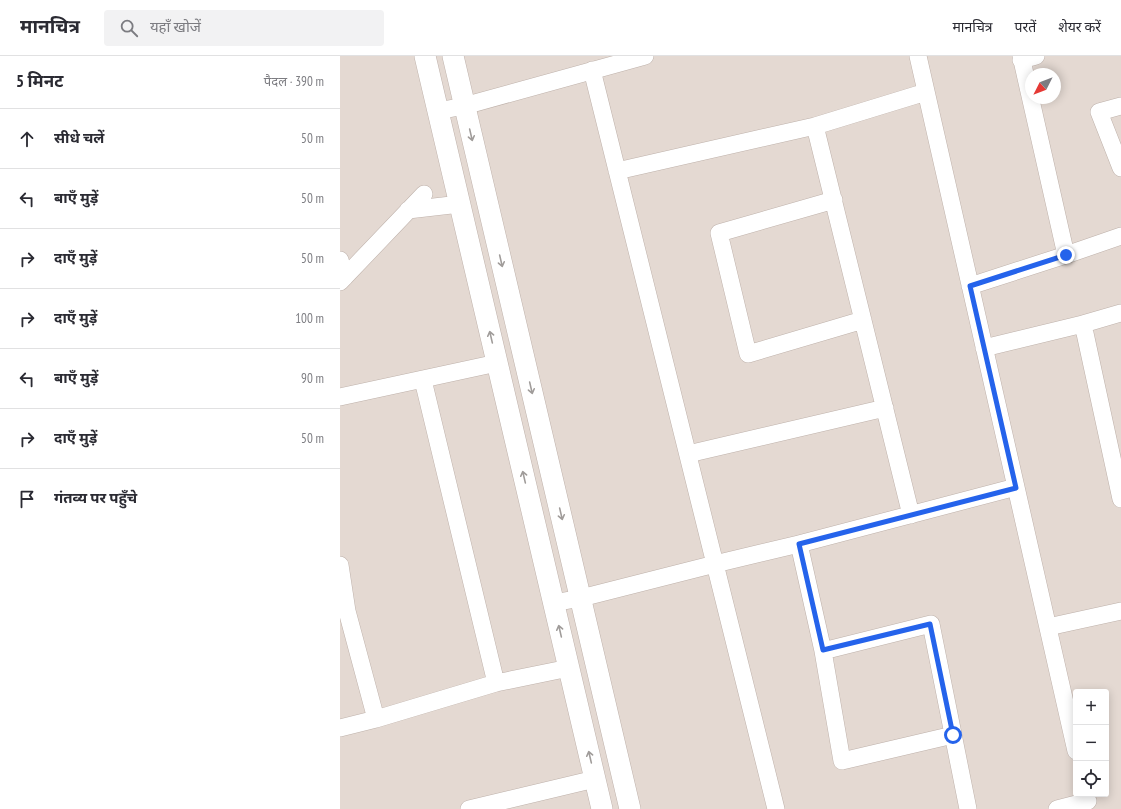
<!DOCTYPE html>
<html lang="hi">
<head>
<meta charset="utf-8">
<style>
	:root { --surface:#fff; --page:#f2f2f3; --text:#2b2b33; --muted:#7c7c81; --line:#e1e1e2 }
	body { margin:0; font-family:"PT Sans Narrow","Noto Sans Devanagari",sans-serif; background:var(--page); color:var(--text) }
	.controls { position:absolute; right:12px; bottom:12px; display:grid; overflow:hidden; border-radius:4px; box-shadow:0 2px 10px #0003 }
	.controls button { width:36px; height:36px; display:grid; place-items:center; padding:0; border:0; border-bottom:1px solid var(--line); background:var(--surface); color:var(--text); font:20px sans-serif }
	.compass { position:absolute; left:685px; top:12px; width:36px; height:36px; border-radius:50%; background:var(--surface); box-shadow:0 2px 10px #0003; rotate:228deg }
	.stop { position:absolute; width:12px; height:12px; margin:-9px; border:3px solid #2563eb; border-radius:50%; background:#fff }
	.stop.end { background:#2563eb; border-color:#fff; box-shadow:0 1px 4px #0008 }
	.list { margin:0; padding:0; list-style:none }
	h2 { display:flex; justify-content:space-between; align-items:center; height:52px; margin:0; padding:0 16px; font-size:17px }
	h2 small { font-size:13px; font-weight:400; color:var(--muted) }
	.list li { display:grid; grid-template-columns:26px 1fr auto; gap:12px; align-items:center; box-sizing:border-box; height:60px; padding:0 16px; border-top:1px solid var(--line) }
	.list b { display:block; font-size:15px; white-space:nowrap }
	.list em { font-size:13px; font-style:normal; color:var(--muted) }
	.icon { flex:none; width:22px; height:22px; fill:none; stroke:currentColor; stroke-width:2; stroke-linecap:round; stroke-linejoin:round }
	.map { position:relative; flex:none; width:781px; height:753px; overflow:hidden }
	header { display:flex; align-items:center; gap:24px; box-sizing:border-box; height:56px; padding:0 20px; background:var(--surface); border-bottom:1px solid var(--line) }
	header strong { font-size:19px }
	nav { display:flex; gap:22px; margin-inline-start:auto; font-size:14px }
	.search { width:280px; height:36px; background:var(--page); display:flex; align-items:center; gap:10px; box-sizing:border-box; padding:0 14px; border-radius:4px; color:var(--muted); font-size:15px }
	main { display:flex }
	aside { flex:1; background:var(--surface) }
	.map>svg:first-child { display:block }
	.residential { fill:#e4d9d2; fill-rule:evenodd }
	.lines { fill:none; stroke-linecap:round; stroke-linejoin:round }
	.minor-casing { stroke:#beb1aa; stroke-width:18 }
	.tertiary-casing { stroke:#beb1aa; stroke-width:22 }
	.minor { stroke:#fff; stroke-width:17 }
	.tertiary { stroke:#fff; stroke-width:21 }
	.oneway { stroke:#a09c9a }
	.route { stroke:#2563eb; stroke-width:5 }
</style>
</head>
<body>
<header>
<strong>मानचित्र</strong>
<div class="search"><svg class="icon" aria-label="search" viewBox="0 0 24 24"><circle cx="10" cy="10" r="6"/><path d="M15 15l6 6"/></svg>यहाँ खोजें</div>
<nav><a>मानचित्र</a><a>परतें</a><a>शेयर करें</a></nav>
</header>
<main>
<aside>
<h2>5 मिनट<small>पैदल · 390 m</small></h2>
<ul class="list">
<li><svg class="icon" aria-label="ahead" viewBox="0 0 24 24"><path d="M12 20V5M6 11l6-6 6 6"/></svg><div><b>सीधे चलें</b></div><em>50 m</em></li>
<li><svg class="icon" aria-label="left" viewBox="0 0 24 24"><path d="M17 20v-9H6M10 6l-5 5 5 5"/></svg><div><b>बाएँ मुड़ें</b></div><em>50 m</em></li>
<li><svg class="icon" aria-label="right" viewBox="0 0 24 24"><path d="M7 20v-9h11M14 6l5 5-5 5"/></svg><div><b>दाएँ मुड़ें</b></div><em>50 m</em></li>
<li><svg class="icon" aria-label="right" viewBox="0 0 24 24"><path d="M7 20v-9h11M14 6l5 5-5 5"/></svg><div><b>दाएँ मुड़ें</b></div><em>100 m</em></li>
<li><svg class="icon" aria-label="left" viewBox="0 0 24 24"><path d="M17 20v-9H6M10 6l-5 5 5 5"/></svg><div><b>बाएँ मुड़ें</b></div><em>90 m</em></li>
<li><svg class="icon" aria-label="right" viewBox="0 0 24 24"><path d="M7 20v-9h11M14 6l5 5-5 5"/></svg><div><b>दाएँ मुड़ें</b></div><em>50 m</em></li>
<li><svg class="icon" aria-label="arrive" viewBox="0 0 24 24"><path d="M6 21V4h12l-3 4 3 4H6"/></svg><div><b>गंतव्य पर पहुँचे</b></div></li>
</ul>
</aside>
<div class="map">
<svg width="781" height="753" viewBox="0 0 781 753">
	<rect width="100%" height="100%" fill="#f1e9e4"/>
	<path class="residential" d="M 0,0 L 781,0 L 781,753 L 0,753 ZM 691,18 L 715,18 L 715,42 L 691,42 ZM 736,636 L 766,636 L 766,738 L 736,738 Z"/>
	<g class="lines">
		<defs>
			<path id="minor" d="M 578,0 L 736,695
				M 681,4 L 696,0
				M 252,14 L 436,753
				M 781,50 L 759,56 L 781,112
				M 98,55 L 124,50 L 305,0
				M 277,115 L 475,70
				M 494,144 L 379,177 L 408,298 L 523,264
				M 68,154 L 120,148
				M 726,199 L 781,180
				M 0,204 L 5,221
				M 0,226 L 84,138
				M 630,230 L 726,199 L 681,0
				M 743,268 L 781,257
				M 644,292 L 743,268 L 781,443
				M 0,341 L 157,307
				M 348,398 L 545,352
				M 571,459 L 475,70 L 586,36
				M 459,488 L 676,431
				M 0,509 L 7,555 L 36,663 L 0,672
				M 213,547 L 241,542 L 375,508 L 459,488 L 483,595 L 591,568 L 628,753
				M 708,571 L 781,555
				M 483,595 L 502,705 L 613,679
				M 156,627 L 229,612
				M 36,663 L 156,627 L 83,324
				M 129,753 L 255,723
				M 717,753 L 748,745"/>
			<path id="tertiary" d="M 85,0 L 262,753
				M 113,0 L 290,753"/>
		</defs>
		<use href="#minor" class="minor-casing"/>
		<use href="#tertiary" class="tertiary-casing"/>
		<use href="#minor" class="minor"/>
		<use href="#tertiary" class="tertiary"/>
	</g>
	<defs><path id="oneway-shaft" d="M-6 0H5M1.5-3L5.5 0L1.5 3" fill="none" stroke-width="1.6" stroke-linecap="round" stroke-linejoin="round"/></defs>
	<g class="oneway">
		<use href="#oneway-shaft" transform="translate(131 79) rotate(77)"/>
		<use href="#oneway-shaft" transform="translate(161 205) rotate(77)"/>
		<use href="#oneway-shaft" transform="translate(151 281) rotate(-103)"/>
		<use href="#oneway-shaft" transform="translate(191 332) rotate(77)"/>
		<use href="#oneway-shaft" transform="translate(184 421) rotate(-103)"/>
		<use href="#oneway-shaft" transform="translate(221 458) rotate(77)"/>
		<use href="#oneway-shaft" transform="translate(220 575) rotate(-103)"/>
		<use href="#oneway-shaft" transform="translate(250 701) rotate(-103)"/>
	</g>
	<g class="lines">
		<path class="route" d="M 613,679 L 590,568 L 483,594 L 459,488 L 676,432 L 630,230 L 726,199"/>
	</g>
</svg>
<div class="controls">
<button>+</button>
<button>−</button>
<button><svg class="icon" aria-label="locate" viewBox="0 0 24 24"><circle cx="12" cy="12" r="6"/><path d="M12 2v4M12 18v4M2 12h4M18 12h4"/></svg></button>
</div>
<svg class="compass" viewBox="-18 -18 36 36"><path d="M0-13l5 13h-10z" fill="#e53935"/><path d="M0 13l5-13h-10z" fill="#7c7c81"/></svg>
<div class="stop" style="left:613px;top:679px"></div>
<div class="stop end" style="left:726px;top:199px"></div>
</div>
</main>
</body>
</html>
